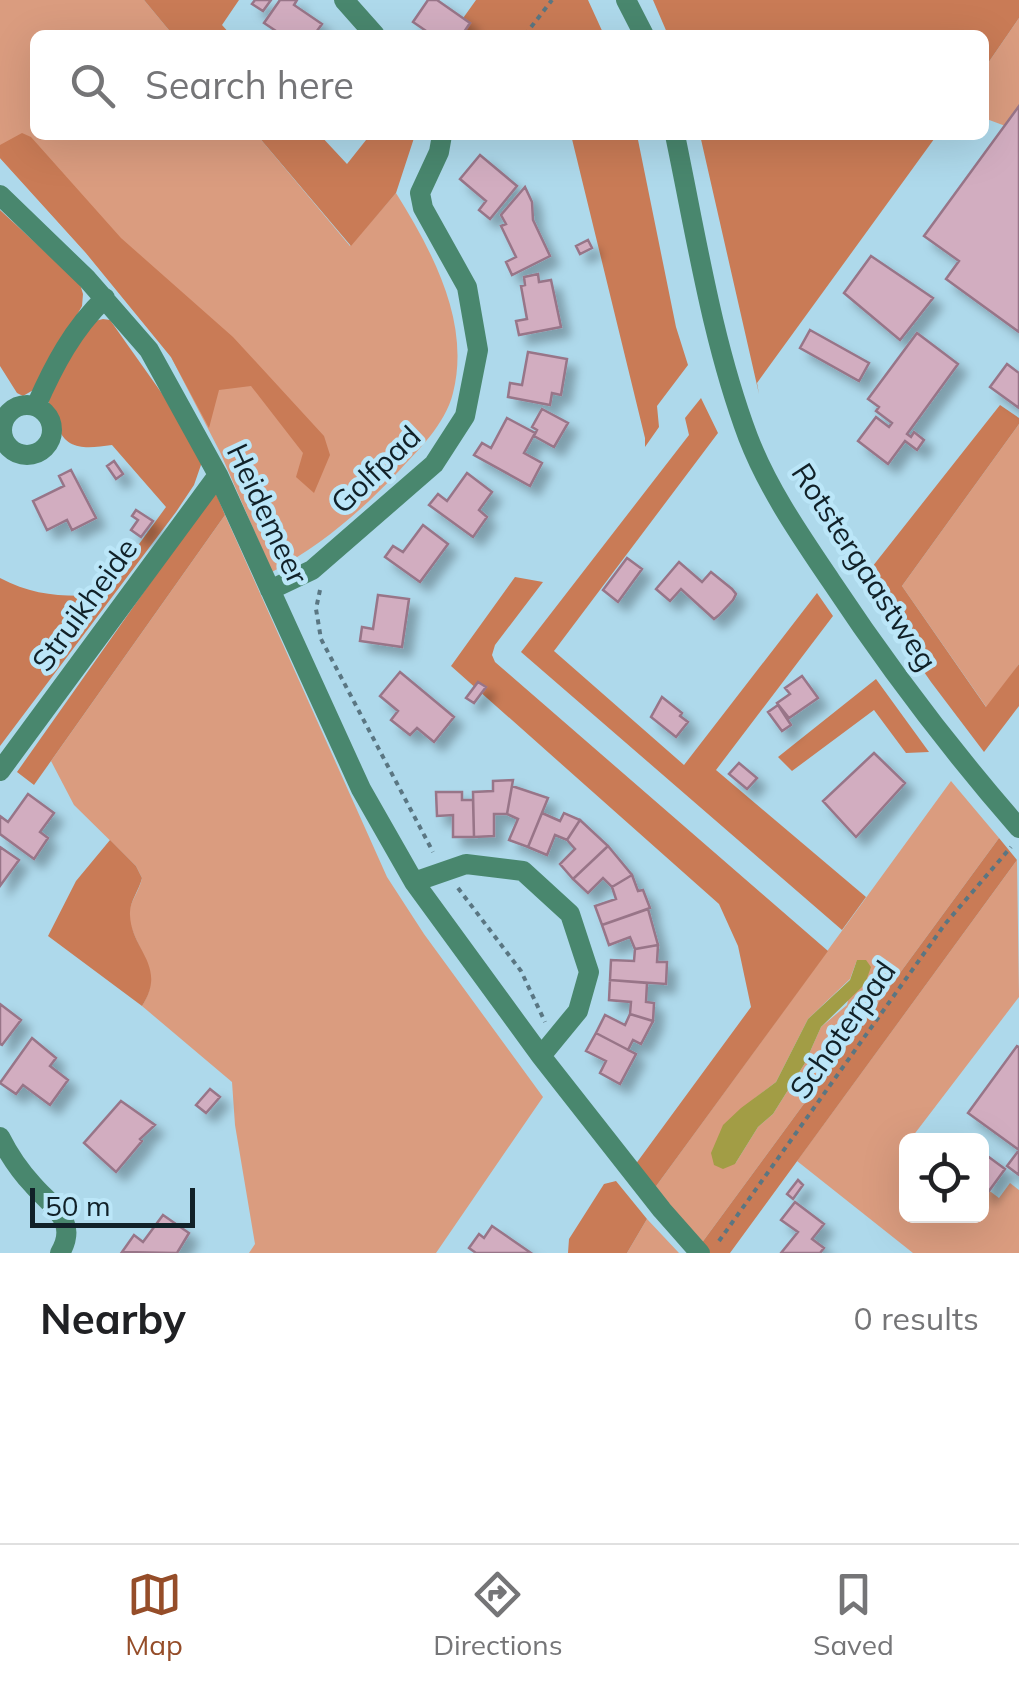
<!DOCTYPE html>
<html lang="en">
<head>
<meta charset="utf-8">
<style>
	:root { --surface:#fff; --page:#f2f2f2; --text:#202124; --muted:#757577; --line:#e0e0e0; --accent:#954d29 }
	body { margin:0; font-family:Mulish,sans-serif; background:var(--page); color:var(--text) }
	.controls { position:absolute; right:30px; bottom:30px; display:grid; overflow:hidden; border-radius:15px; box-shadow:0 10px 40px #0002 }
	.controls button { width:90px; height:90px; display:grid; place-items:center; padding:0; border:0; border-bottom:2px solid var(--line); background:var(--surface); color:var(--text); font:50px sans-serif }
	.scale { position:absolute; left:30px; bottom:25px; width:165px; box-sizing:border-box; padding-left:10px; border:5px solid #112128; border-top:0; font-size:28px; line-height:35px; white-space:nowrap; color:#112128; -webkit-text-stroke:8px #bbe6f8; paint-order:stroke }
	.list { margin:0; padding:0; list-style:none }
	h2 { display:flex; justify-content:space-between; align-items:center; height:130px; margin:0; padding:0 40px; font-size:42px }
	h2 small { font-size:32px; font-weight:400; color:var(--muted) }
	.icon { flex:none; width:55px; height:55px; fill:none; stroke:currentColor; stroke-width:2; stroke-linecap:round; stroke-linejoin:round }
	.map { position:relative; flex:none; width:1019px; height:1253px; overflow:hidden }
	.search { position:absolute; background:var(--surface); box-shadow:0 10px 40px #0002; left:30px; right:30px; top:30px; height:110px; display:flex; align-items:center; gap:25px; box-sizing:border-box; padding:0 35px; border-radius:15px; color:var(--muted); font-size:38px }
	.sheet { height:290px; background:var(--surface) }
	nav { display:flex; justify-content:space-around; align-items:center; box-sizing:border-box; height:140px; border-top:2px solid var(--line); background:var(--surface); font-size:28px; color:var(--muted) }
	nav a { display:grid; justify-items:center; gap:5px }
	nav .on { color:var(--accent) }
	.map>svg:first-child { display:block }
	.green { fill:#da9c7f; fill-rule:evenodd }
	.forest { fill:#c97b56 }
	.water { fill:#a29d45 }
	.building { fill:#d2adc0; stroke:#987588; stroke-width:2.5; filter:url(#shadow) }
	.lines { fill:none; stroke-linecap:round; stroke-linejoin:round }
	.path { stroke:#5a7682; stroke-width:4; stroke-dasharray:5 5; stroke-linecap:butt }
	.minor { stroke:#49876e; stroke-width:20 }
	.tertiary { stroke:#49876e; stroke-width:20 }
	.labels { text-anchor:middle; stroke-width:9; stroke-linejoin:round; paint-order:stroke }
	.street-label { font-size:30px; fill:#112128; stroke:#bbe6f8 }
</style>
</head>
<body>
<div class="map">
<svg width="1019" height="1253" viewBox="0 0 1019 1253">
	<defs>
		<filter id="shadow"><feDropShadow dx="9" dy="9" stdDeviation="5" flood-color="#0004"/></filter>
	</defs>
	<rect width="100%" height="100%" fill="#aed9eb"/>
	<path class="green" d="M 0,0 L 144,0 L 173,35 L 35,35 L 35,135 L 257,135 L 350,246 L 396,193 C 432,251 471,322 453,393 C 445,425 418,450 397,473 C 357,515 322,544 272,572 L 220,452 L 171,357 L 86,253 L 0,158 Z
		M 1019,18 L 1019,131 L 984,118 L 984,69 Z
		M 1019,424 L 1019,664 L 987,708 L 902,586 Z
		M 225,515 L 387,877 L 424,934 L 543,1097 L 436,1253 L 249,1253 L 255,1244 L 235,1125 L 232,1082 L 142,1006 C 163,973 139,954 130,923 C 125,906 139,894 142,878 L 136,866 L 74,805 L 51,761 Z
		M 951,781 L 999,838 L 701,1244 L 654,1189 ZM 857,960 L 847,1005 L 821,1027 L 805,1063 L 773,1114 L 758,1127 L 735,1164 L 755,1098 L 776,1082 L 808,1019 L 850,979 Z
		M 1017,860 L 1019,997 L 903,1149 L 906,1152 L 906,1216 L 982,1216 L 982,1196 L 987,1189 L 999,1198 L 1010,1183 L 1019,1190 L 1019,1253 L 913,1253 L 797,1161 Z
		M 647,1219 L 679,1253 L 627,1253 Z"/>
	<path class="forest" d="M 144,0 L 239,0 L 222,25 L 231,35 L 173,35 Z
		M 476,0 L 588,0 L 604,35 L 451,35 Z
		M 653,0 L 1019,0 L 1019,18 L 984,69 L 984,35 L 668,35 Z
		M 22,133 L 31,137 L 121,238 L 233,337 L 324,436 L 330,455 L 314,493 L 296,477 L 303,453 L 251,386 L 219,390 L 209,428 L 171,357 L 86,253 L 0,158 L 0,145 Z
		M 257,135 L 320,135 L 347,164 L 370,135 L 415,135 L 396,193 L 351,246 Z
		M 571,135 L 637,135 L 676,327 L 688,365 L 657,406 L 659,427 L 645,447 L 645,438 Z
		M 700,135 L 937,135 L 757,383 L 759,394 Z
		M 0,210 L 80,284 L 83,294 L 82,306 L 35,389 L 23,396 L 17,393 L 0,366 Z
		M 103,319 L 110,320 L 163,395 L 202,462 L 194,485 L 176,512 L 0,746 L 0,578 C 34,596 64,597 102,595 L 166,507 L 112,445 C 89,448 67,452 58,427 C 54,418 47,406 49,396 C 53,369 80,342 95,321 Z
		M 701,398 L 718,433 L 554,651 L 684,765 L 817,593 L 833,616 L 716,770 L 866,897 L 842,930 L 521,652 L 689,435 L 685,418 Z
		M 1000,405 L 1019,418 L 1019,424 L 902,586 L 986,707 L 1019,664 L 1019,706 L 984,752 L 931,682 L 861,581 Z
		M 215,491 L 225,515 L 34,785 L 17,772 Z
		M 515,577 L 543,582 L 495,645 L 492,655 L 495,662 L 828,951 L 654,1189 L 635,1165 L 751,1007 L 738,946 L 719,904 L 451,666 Z
		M 876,679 L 929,752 L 906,753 L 874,710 L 792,771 L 778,757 Z
		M 999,838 L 1017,860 L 730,1253 L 710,1253 L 701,1244 Z
		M 110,840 L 136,866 L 142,878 C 139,891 129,902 130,915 C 131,950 168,966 142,1006 L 48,936 L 76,881 Z
		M 616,1181 L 647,1219 L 627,1253 L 568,1253 L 569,1239 L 604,1184 Z"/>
	<path class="water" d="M 857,960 L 866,960 L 871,967 L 865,984 L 821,1027 L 805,1063 L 773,1114 L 758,1127 L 735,1164 L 723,1169 L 714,1165 L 711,1153 L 723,1125 L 741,1108 L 776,1082 L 808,1019 L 850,980 Z"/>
	<path class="building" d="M 255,0 L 271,0 L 263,11 L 252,4 Z
		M 280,0 L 297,0 L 294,5 L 322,24 L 314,35 L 282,35 L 264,23 Z
		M 428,0 L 437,0 L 470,23 L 462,35 L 432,35 L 413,22 Z
		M 1019,106 L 1019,332 L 946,279 L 959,261 L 924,236 Z
		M 480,155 L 517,186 L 490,219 L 479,210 L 486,201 L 460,179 Z
		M 525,187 L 532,202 L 533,220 L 550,256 L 512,275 L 506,262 L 516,257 L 501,226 L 506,224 L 501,215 Z
		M 588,240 L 592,248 L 580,254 L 576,246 Z
		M 871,256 L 933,298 L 900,340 L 844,293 Z
		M 538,274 L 539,282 L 551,280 L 561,327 L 519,335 L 516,321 L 527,319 L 521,286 L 525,285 L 524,277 Z
		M 810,330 L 869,363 L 859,381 L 800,348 Z
		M 917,333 L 958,364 L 907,434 L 911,437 L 914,432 L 924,440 L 917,450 L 905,441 L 888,464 L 858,441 L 876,417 L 889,427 L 892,423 L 876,411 L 879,407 L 868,399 Z
		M 528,352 L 567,359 L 561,395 L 552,393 L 550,405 L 508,397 L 510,383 L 522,385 Z
		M 1007,364 L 1019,373 L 1019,408 L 990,387 Z
		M 542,409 L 568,423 L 554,447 L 534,436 L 537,430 L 532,427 Z
		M 507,418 L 535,433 L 524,453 L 542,463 L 530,486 L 474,455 L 482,443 L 491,448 Z
		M 114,461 L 123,474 L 116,479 L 107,466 Z
		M 71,470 L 96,518 L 72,530 L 67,520 L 47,530 L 33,501 L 64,486 L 59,476 Z
		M 467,473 L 492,492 L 479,510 L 487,517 L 473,537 L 429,505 L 438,494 L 447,501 Z
		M 136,510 L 153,521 L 141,537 L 131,530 L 138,520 L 132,516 Z
		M 423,525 L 448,544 L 420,582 L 385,557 L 393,546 L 403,552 Z
		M 627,558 L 642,569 L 618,602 L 603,590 Z
		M 679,562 L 702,582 L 711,572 L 732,589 L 736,594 L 733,600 L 719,615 L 714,619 L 681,589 L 670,601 L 656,589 Z
		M 378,595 L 409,599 L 402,647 L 360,641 L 362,627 L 373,629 Z
		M 400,672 L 454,717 L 434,742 L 417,728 L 410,735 L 391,720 L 398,711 L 380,696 Z
		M 802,676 L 818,698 L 789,718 L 777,703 L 790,694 L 785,688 Z
		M 478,682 L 486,687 L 474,703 L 466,698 Z
		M 662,697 L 682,713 L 680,716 L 688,722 L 676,737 L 651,717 Z
		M 778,705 L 791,725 L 782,731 L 768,712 Z
		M 874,753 L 905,783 L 856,837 L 823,801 Z
		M 739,763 L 757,778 L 747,789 L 729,774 Z
		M 513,780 L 507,814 L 494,814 L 494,836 L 474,837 L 473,792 L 493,791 L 493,781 Z
		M 512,786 L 548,798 L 528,847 L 509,840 L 518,819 L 507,814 Z
		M 436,792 L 462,792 L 462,800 L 473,800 L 474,837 L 453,837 L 453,815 L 437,816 Z
		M 28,794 L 54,813 L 40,832 L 48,838 L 34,859 L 0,834 L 0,816 L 8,822 Z
		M 542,813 L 560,821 L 564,813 L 580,820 L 567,840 L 555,835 L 547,855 L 528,847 Z
		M 580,820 L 608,846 L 573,879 L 560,864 L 575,849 L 567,840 Z
		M 608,846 L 632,875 L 612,887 L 603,878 L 588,893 L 573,879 Z
		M 0,847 L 19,860 L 0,886 Z
		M 632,875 L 638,891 L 643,890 L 650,908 L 602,925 L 595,906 L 616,899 L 612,887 Z
		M 648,909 L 658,945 L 635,949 L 630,937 L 609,945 L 602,925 Z
		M 658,945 L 657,962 L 667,962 L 666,984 L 610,980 L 611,960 L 634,961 L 635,949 Z
		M 610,980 L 647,983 L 646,1002 L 654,1003 L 653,1021 L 630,1014 L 631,1002 L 609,1000 Z
		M 0,1004 L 21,1020 L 2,1045 L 0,1044 Z
		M 630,1014 L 653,1021 L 641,1044 L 633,1040 L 628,1050 L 636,1054 L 596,1033 L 605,1015 L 625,1025 Z
		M 596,1033 L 636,1054 L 620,1084 L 600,1073 L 606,1061 L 586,1051 Z
		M 32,1038 L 56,1058 L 50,1066 L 68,1080 L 50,1105 L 23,1085 L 16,1094 L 0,1083 Z
		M 1017,1046 L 1019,1047 L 1019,1175 L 1007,1166 L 1019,1150 L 968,1113 Z
		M 210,1089 L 220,1097 L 206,1113 L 196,1105 Z
		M 121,1101 L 155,1125 L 140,1139 L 142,1141 L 116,1172 L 84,1143 Z
		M 982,1152 L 1005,1169 L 986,1195 L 982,1191 Z
		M 798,1180 L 803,1185 L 793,1199 L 787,1194 Z
		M 795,1202 L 824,1224 L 812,1239 L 824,1248 L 820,1253 L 781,1253 L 798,1232 L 781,1220 Z
		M 163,1215 L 189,1233 L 177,1253 L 122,1252 L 134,1235 L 143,1242 Z
		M 492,1226 L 531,1253 L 476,1253 L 469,1248 L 479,1234 L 484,1238 Z"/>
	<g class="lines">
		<path class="path" d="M 525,35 L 552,0
			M 320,590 L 316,609 L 321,639 L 433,852
			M 458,888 L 521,971 L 545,1022
			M 719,1241 L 945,924 L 1011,847"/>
		<path class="minor" d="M 344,0 L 375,35
			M 0,195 L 87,279 L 149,350 L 218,475 L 361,789 L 414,882 L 541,1056 L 662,1210 L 700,1253
			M2 430a25 25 0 1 1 50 0a25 25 0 1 1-50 0Z
			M 36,406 C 54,365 73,329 105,298
			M 270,590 L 312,570 L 434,464 L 465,416 L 478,350 L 467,287 L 423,208 L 420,193 L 439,152 L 442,135
			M 0,771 L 218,475
			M 414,882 L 466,864 L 523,871 L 570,914 L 589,972 L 578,1011 L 541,1056
			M 0,1137 C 9,1155 19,1170 33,1185 C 52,1207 79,1221 60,1253"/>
		<path class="tertiary" d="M 626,0 L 644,35
			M 675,135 C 696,235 712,341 748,437 C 768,489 800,535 831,581 C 888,667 951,750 1019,828"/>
	</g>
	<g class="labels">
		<g class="street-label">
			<text transform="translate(376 470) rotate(-44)" y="10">Golfpad</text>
			<text transform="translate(267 514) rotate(65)" y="10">Heidemeer</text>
			<text transform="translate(864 567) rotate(57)" y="10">Rotstergaastweg</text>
			<text transform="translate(85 605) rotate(-54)" y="10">Struikheide</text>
			<text transform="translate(843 1030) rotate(-55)" y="10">Schoterpad</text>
		</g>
	</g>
</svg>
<div class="controls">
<button><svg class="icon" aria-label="locate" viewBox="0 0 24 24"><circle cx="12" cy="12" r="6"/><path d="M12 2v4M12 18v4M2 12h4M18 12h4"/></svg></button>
</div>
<div class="scale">50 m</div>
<div class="search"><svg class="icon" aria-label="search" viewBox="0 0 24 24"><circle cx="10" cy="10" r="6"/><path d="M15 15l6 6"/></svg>Search here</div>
</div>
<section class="sheet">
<h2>Nearby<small>0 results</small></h2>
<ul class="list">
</ul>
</section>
<nav>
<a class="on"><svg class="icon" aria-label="map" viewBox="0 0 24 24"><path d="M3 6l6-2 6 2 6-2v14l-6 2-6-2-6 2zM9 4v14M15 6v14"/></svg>Map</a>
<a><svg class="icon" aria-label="directions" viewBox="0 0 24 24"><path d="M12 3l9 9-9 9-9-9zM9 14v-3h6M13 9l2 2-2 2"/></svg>Directions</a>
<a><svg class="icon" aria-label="saved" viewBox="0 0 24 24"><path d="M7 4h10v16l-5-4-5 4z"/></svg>Saved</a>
</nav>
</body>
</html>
